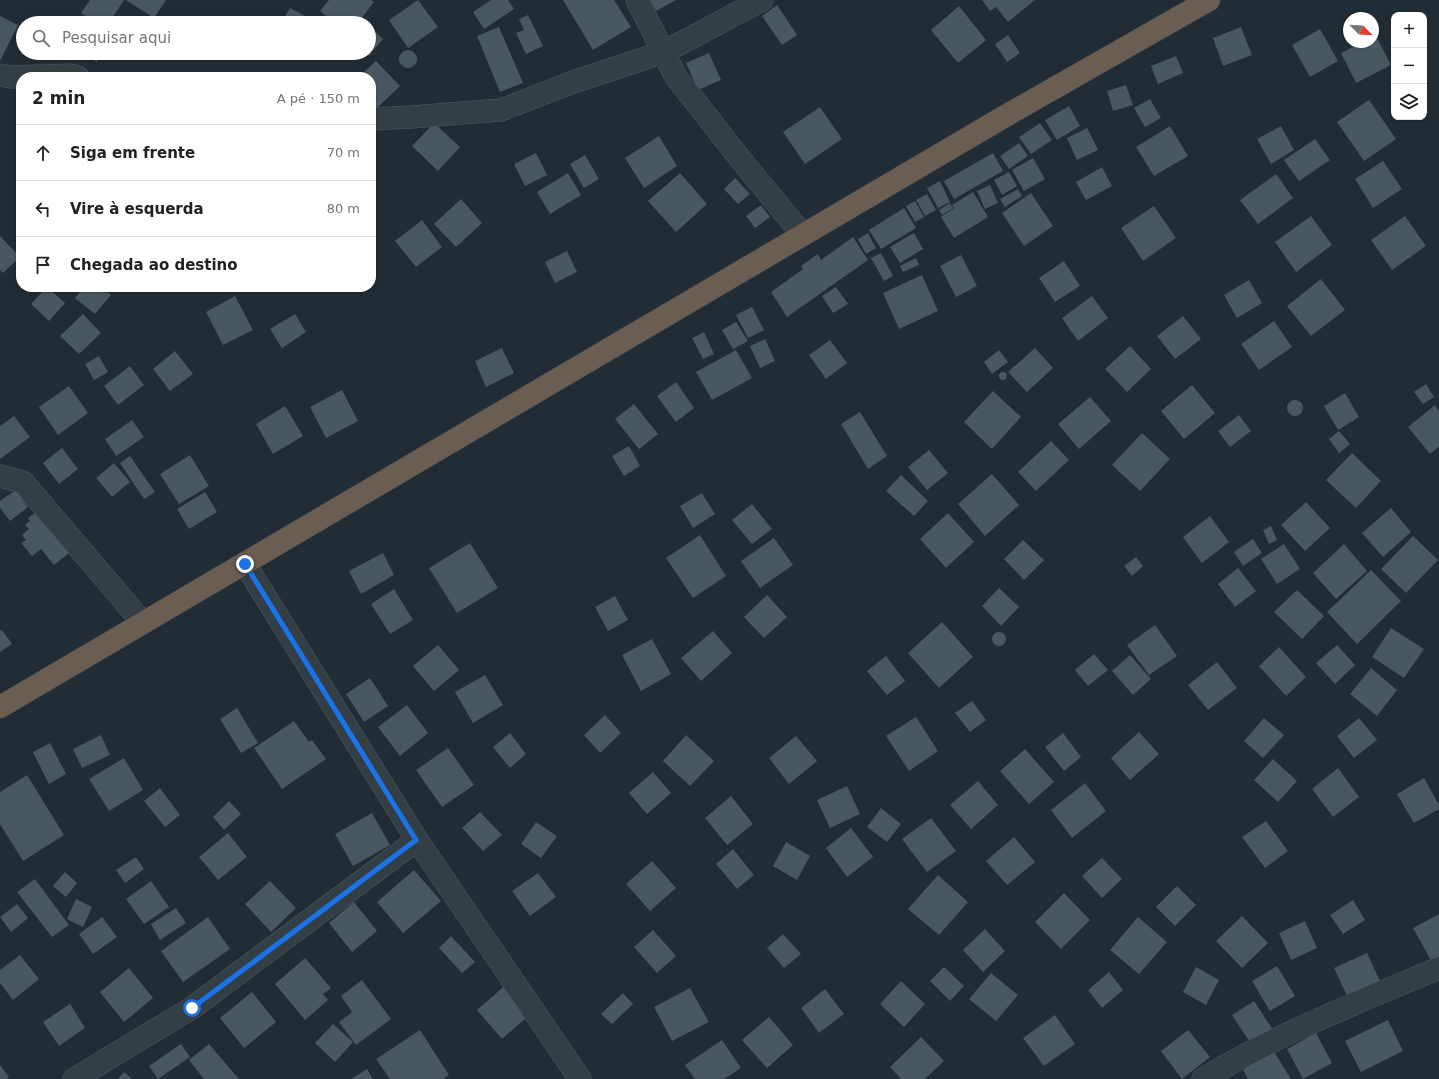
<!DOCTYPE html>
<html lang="pt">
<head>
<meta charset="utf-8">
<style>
	:root { --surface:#fff; --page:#f6f6f6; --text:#202124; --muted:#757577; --line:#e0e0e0 }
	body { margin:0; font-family:"DejaVu Sans",sans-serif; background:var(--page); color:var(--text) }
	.controls { position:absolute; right:12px; top:12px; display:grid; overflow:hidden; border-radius:8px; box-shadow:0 1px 3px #0004 }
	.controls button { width:36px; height:36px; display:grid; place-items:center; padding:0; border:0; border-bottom:1px solid var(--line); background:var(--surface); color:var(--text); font:20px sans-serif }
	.compass { position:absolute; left:1343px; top:12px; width:36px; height:36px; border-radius:50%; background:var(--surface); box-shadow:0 1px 3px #0004; rotate:114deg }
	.stop { position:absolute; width:12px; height:12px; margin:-9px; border:3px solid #1a73e8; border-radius:50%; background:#fff }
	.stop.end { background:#1a73e8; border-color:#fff; box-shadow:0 1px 4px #0008 }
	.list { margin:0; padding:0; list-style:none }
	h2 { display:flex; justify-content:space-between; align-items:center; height:52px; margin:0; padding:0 16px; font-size:17px }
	h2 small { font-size:13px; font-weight:400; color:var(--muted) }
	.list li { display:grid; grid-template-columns:26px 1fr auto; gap:12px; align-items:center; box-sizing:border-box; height:56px; padding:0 16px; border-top:1px solid var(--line) }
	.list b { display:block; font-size:15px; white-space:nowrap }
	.list em { font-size:13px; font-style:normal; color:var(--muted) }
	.icon { flex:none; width:22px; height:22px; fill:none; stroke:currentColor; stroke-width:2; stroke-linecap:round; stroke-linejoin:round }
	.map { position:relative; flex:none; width:1439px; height:1079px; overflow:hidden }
	.search { position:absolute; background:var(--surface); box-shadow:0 1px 3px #0004; left:16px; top:16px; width:360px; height:44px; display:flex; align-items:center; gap:10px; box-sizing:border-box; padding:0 14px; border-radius:22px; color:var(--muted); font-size:15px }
	.panel { position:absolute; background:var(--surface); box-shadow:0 1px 3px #0004; left:16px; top:72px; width:360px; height:220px; border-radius:16px }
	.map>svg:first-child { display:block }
	.building { fill:#495760 }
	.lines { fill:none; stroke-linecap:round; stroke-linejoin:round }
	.street-casing { stroke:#525b63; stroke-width:23 }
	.highway-casing { stroke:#3f484f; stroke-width:23 }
	.street { stroke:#343e45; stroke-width:22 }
	.highway { stroke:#6a5d52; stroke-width:22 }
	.route { stroke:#1a73e8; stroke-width:5 }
</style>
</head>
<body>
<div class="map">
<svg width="1439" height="1079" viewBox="0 0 1439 1079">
	<rect width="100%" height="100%" fill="#212c34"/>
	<path class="building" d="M 90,0 L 124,0 L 109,23 L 93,23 L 94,21 L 81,13 Z
		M 126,0 L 166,0 L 154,18 Z
		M 329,0 L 371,0 L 374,2 L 358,23 L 335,23 L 320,11 Z
		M 418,0 L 438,27 L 408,48 L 389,20 Z
		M 491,0 L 508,0 L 514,9 L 484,29 L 473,12 Z
		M 563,0 L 614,0 L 631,27 L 593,50 Z
		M 650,0 L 676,0 L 656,11 Z
		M 982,0 L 1035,0 L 1008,22 L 996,7 L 990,11 Z
		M 777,5 L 797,35 L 782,45 L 762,16 Z
		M 959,6 L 986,40 L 958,63 L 931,30 Z
		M 290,8 L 318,23 L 281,23 Z
		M 528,15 L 543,46 L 526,54 L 516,33 L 524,30 L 519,19 Z
		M 0,16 L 18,25 L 0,61 Z
		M 39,18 L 71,22 L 71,23 L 38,23 Z
		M 369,26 L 383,39 L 369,56 L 366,53 L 369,53 Z
		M 499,27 L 523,83 L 500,92 L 477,36 Z
		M 1241,27 L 1252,55 L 1223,66 L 1213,38 Z
		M 1320,29 L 1338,61 L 1310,77 L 1292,45 Z
		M 1008,35 L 1020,53 L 1007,62 L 995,44 Z
		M 1376,36 L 1391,65 L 1356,83 L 1341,53 L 1363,42 L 1373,42 L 1373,37 Z
		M399 59a9 9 0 1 1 18 0a9 9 0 1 1-18 0Z
		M 85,53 L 99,53 L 97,62 L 85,56 Z
		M 709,53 L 721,80 L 698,90 L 686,63 Z
		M 1176,56 L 1183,73 L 1158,84 L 1151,66 Z
		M 376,61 L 400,86 L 377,108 L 371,102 L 371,77 L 359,77 Z
		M 1126,85 L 1133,105 L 1113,111 L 1107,91 Z
		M 1150,99 L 1161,118 L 1145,127 L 1134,108 Z
		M 1369,100 L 1396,139 L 1364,161 L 1337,122 Z
		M 1069,106 L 1080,126 L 1057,140 L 1045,120 Z
		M 820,107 L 842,139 L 805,164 L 783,132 Z
		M 434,123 L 460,147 L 438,171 L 412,146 Z
		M 1040,123 L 1052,140 L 1031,154 L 1019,137 Z
		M 1170,126 L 1188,156 L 1154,176 L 1136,147 Z
		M 1281,126 L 1294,150 L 1271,164 L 1257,139 Z
		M 1087,128 L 1098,150 L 1077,160 L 1067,138 Z
		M 659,136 L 677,166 L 644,188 L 625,158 Z
		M 1315,139 L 1330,160 L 1299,181 L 1284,160 Z
		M 1019,143 L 1028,156 L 1009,169 L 1000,156 Z
		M 536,153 L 547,175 L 525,186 L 514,164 Z
		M 993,153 L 1003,171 L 954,199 L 944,181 Z
		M 585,155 L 599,179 L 584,188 L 570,164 Z
		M 1033,158 L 1045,179 L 1024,191 L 1012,170 Z
		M 1383,161 L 1402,189 L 1373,208 L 1355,179 Z
		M 1102,167 L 1112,186 L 1086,200 L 1076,182 Z
		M 1009,172 L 1017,186 L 1002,195 L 994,180 Z
		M 568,173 L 581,195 L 550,214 L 537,192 Z
		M 680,173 L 707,204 L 676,232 L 648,201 Z
		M 1276,174 L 1293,198 L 1258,224 L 1240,200 Z
		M 735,178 L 750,194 L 738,204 L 724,189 Z
		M 940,181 L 950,202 L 938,208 L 927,188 Z
		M 990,185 L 998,203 L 985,209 L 977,191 Z
		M 1018,189 L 1022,196 L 1005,207 L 1000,199 Z
		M 973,192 L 988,217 L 954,238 L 941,217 L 954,208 L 952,205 Z
		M 1031,193 L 1053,226 L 1024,246 L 1002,213 Z
		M 927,194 L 936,210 L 925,216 L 916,200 Z
		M 461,199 L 482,223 L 456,247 L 434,224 Z
		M 915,201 L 924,217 L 915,222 L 906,206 Z
		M 950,203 L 953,208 L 942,215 L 939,210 Z
		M 761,205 L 770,217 L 755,228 L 746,216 Z
		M 1154,206 L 1176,238 L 1143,261 L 1121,228 Z
		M 904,208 L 916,228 L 881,249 L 869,230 Z
		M 1311,216 L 1332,245 L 1296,272 L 1275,242 Z
		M 1405,216 L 1426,246 L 1392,270 L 1371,240 Z
		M 422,220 L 442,247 L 416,267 L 395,241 Z
		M 868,233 L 876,248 L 866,254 L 858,239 Z
		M 914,233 L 923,249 L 900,263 L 890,247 Z
		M 0,236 L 20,257 L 3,273 L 0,270 Z
		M 853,237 L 868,260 L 787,317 L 771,292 L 803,269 L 801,266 L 818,254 L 821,260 Z
		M 567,251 L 577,272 L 555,283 L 545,262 Z
		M 881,253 L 893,276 L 884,281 L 871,258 Z
		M 961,255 L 977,286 L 956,297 L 940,266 Z
		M 916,258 L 919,265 L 903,272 L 900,266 Z
		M 1064,261 L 1080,286 L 1055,302 L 1039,278 Z
		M 922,275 L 938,311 L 899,329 L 883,293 Z
		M 1321,279 L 1345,310 L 1311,336 L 1287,306 Z
		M 1249,280 L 1262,303 L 1237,318 L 1224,295 Z
		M 47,287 L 65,303 L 49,321 L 31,304 Z
		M 84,287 L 101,287 L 111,295 L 95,314 L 75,298 Z
		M 836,287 L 848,304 L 833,313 L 822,296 Z
		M 235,296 L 253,330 L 223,345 L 206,312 Z
		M 1092,296 L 1108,318 L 1078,341 L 1062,318 Z
		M 752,307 L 764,330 L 748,338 L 736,315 Z
		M 83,314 L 101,333 L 79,354 L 60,336 Z
		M 295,314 L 306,332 L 282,348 L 270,329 Z
		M 1183,316 L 1201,339 L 1175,359 L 1157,336 Z
		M 1274,321 L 1292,347 L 1259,370 L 1241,344 Z
		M 736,322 L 748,341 L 733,349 L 722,330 Z
		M 704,332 L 714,354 L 703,359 L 692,338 Z
		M 765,339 L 775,361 L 760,368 L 750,346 Z
		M 830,340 L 847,363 L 826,379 L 809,355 Z
		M 1130,346 L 1151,369 L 1127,392 L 1105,369 Z
		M 502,348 L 514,373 L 486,387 L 475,361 Z
		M 1035,348 L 1053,368 L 1027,392 L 1008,372 Z
		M 736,350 L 752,378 L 712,400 L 696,372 Z
		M 999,350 L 1008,362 L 992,374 L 984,362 Z
		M 175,351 L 193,374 L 170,391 L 153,369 Z
		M 99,356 L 108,372 L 94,380 L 85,364 Z
		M 130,366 L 144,385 L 118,405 L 104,386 Z
		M999 376a4 4 0 1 1 8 0a4 4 0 1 1-8 0Z
		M 676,382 L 694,408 L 676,422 L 657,396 Z
		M 1426,384 L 1434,397 L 1423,404 L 1414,392 Z
		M 1192,385 L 1215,413 L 1184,439 L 1161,411 Z
		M 69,386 L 88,413 L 58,435 L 39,407 Z
		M 342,390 L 358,421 L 326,438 L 310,407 Z
		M 993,391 L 1021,417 L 992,449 L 964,422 Z
		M 1345,393 L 1359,417 L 1338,430 L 1324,406 Z
		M 1090,397 L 1111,421 L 1079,449 L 1058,424 Z
		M1287 408a8 8 0 1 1 16 0a8 8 0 1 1-16 0Z
		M 634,404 L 658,434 L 639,449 L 615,419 Z
		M 1435,405 L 1439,411 L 1439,447 L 1430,454 L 1408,427 Z
		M 285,406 L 303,436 L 273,454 L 256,424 Z
		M 860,412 L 887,456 L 868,469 L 841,424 Z
		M 1239,415 L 1251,431 L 1230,447 L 1218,431 Z
		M 14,416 L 30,437 L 0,459 L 0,426 Z
		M 132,420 L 144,437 L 116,456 L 105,439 Z
		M 1339,431 L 1350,444 L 1339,453 L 1329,439 Z
		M 1142,433 L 1170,459 L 1140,491 L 1112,465 Z
		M 1051,441 L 1069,460 L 1036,491 L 1018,472 Z
		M 629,446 L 640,466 L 624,476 L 612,456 Z
		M 62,448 L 78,469 L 59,484 L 43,463 Z
		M 929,450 L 948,473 L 927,490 L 908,467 Z
		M 1352,453 L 1381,481 L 1356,508 L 1326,480 Z
		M 190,455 L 209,486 L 179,504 L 160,474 Z
		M 130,456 L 155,492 L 144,499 L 120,463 Z
		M 114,463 L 130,482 L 112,497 L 96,478 Z
		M 992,474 L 1019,505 L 985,536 L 958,504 Z
		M 901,475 L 928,501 L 914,516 L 886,491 Z
		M 16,490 L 28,507 L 10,521 L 0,508 L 0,501 Z
		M 205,492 L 217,512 L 189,529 L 177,509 Z
		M 702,493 L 715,514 L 693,528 L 680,506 Z
		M 1306,502 L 1330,528 L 1305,551 L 1281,525 Z
		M 752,504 L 772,529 L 752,544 L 732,520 Z
		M 1391,508 L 1411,532 L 1383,557 L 1362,533 Z
		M 36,512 L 69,553 L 54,565 L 41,549 L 32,556 L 21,543 L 26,540 L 22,535 L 29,529 L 25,525 L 30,521 L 28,518 Z
		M 948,513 L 974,542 L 946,568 L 920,539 Z
		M 1210,516 L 1229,542 L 1202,563 L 1183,537 Z
		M 1271,526 L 1277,540 L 1269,544 L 1263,530 Z
		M 700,535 L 726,576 L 693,598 L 666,558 Z
		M 1413,536 L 1438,560 L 1406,593 L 1381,569 Z
		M 774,538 L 793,565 L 760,588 L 741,561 Z
		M 1253,539 L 1262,553 L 1243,566 L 1234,552 Z
		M 1023,540 L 1044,560 L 1024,580 L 1004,559 Z
		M 470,543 L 498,588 L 457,613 L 429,568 Z
		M 1284,544 L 1300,569 L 1277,584 L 1261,559 Z
		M 1344,544 L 1367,571 L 1336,599 L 1313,573 Z
		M 383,553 L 394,575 L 361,594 L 349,571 Z
		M 1136,557 L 1143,566 L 1132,576 L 1124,566 Z
		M 1238,568 L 1256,591 L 1235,607 L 1218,584 Z
		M 1371,570 L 1401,601 L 1357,644 L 1327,612 Z
		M 999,588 L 1019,607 L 1001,626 L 982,606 Z
		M 394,589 L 413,620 L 390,634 L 371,604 Z
		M 1297,590 L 1324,616 L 1302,639 L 1274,612 Z
		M 767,595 L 787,617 L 764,638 L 744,617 Z
		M 615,596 L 628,620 L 608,631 L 595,607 Z
		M 942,622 L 973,657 L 939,688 L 908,653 Z
		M 1155,625 L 1177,656 L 1149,675 L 1127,645 Z
		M 1391,628 L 1424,649 L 1404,678 L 1372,657 Z
		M 2,630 L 12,644 L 0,652 L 0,631 Z
		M 713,631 L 732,653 L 701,681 L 681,658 Z
		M992 639a7 7 0 1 1 14 0a7 7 0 1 1-14 0Z
		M 652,639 L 671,674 L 641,691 L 622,655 Z
		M 438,645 L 459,670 L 434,691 L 413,666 Z
		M 1337,645 L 1355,665 L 1335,684 L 1316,663 Z
		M 1279,647 L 1306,677 L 1286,696 L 1259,666 Z
		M 1094,654 L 1108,670 L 1088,686 L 1075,670 Z
		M 1130,655 L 1151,679 L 1133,695 L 1112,671 Z
		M 886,656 L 905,681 L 887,695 L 867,671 Z
		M 1217,662 L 1237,688 L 1208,710 L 1188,685 Z
		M 1371,668 L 1397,690 L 1377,716 L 1350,694 Z
		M 485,675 L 503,705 L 473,723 L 455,692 Z
		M 370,678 L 388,706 L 364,722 L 346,694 Z
		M 972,701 L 986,720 L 970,732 L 955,713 Z
		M 407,705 L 428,733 L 400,756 L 378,727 Z
		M 237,708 L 258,743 L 241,753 L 220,719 Z
		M 605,715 L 621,733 L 600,753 L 584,735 Z
		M 916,717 L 938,751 L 909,771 L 886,736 Z
		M 1264,718 L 1284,735 L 1263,758 L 1244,741 Z
		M 1359,718 L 1377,740 L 1354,758 L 1337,736 Z
		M 294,721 L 309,742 L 312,740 L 326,759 L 282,789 L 254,748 Z
		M 1139,732 L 1159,754 L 1130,780 L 1111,758 Z
		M 510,733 L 526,754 L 510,768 L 493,747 Z
		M 1063,733 L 1081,757 L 1064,771 L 1045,747 Z
		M 101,735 L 110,755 L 82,768 L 73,749 Z
		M 686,735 L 714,761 L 690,786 L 663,761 Z
		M 796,736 L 817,761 L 789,784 L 769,758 Z
		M 50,743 L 66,774 L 49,784 L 33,752 Z
		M 448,748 L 474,785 L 442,807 L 416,770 Z
		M 1025,749 L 1054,782 L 1029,804 L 1000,771 Z
		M 124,758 L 143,790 L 109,811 L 89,779 Z
		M 1273,759 L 1297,781 L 1278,802 L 1254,780 Z
		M 1338,768 L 1359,797 L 1333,817 L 1312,789 Z
		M 653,772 L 671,793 L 647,814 L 629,793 Z
		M 27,775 L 64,835 L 23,861 L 0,824 L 0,792 Z
		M 1424,778 L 1439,805 L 1439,809 L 1414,823 L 1397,794 Z
		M 978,781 L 998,805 L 971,829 L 950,805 Z
		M 1085,783 L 1106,811 L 1072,838 L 1051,810 Z
		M 847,786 L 860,814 L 830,828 L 817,800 Z
		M 160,788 L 180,815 L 165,827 L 144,801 Z
		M 731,796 L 753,824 L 727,845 L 705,818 Z
		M 229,801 L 241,814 L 224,830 L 213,817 Z
		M 881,808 L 901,824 L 887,842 L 867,827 Z
		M 480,812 L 502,835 L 483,851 L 462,828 Z
		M 372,813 L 390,845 L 353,866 L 335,834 Z
		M 931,818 L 956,851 L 927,872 L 902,839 Z
		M 1266,821 L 1288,851 L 1265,868 L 1242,837 Z
		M 536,822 L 557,836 L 541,858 L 521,844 Z
		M 851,828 L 873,857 L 847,877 L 826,848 Z
		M 228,833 L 247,857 L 218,880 L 199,857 Z
		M 1014,837 L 1035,862 L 1007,885 L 986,861 Z
		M 786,842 L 810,856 L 797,880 L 773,866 Z
		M 733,849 L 754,875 L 737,889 L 716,864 Z
		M 136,857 L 144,869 L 125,883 L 116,870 Z
		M 1102,858 L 1122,879 L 1102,898 L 1082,876 Z
		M 652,861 L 676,888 L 650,911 L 626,884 Z
		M 414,870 L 441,901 L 403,933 L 377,902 Z
		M 65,872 L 77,883 L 66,897 L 53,886 Z
		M 538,873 L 556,897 L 530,916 L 512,891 Z
		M 938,875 L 968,902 L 939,935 L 908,909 Z
		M 35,879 L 69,925 L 52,937 L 17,892 Z
		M 151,881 L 169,907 L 144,924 L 126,899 Z
		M 270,881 L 296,908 L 271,932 L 245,904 Z
		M 1177,886 L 1196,905 L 1175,926 L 1156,907 Z
		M 1064,893 L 1090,920 L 1061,949 L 1035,922 Z
		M 76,899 L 92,907 L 83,927 L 67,919 Z
		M 1353,900 L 1365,920 L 1343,934 L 1330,915 Z
		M 354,902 L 377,931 L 352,952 L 329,923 Z
		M 17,904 L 28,918 L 11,932 L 0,917 Z
		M 176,908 L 186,923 L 160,940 L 151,924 Z
		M 1439,914 L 1439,960 L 1433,964 L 1413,928 Z
		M 1242,916 L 1268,943 L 1242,968 L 1216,941 Z
		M 102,917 L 117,937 L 93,954 L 79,934 Z
		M 208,917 L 230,949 L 183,982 L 161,951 Z
		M 1138,917 L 1167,942 L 1139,974 L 1110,950 Z
		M 1305,921 L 1317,948 L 1291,960 L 1279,933 Z
		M 985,929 L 1005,951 L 983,972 L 963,950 Z
		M 653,930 L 676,956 L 657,973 L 634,947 Z
		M 783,934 L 801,954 L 784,968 L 767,948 Z
		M 451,936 L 475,962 L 462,973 L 439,948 Z
		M 1367,953 L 1381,983 L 1348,998 L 1334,968 Z
		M 20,955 L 39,979 L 13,1000 L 0,983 L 0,970 Z
		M 305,958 L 331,988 L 323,994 L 328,1000 L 305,1020 L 275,984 Z
		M 1277,966 L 1295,996 L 1270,1011 L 1252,981 Z
		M 944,967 L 964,986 L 950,1001 L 930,981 Z
		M 1196,967 L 1219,980 L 1206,1005 L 1183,992 Z
		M 129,968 L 153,998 L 124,1022 L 100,992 Z
		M 1109,972 L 1123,990 L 1102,1008 L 1088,990 Z
		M 991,973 L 1018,995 L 996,1021 L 969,999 Z
		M 362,980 L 391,1019 L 356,1045 L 339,1022 L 352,1012 L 341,996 Z
		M 901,981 L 925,1004 L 904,1027 L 880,1004 Z
		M 509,982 L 534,1011 L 502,1039 L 477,1010 Z
		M 690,988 L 709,1022 L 672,1041 L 654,1007 Z
		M 825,989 L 844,1014 L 819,1033 L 801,1008 Z
		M 252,992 L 276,1022 L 244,1048 L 220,1018 Z
		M 623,993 L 633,1004 L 612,1024 L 601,1014 Z
		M 1254,1001 L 1273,1030 L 1251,1044 L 1232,1015 Z
		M 70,1004 L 85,1028 L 59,1046 L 43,1022 Z
		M 1055,1015 L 1075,1044 L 1044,1066 L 1023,1038 Z
		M 769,1017 L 793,1045 L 767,1068 L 742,1040 Z
		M 1388,1020 L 1403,1051 L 1361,1072 L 1345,1041 Z
		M 333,1024 L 353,1042 L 335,1062 L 315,1043 Z
		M 420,1030 L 449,1075 L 443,1079 L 390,1079 L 376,1059 Z
		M 1188,1030 L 1210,1057 L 1182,1079 L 1161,1051 Z
		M 1316,1033 L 1332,1063 L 1303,1079 L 1287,1049 Z
		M 921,1037 L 944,1061 L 925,1079 L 901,1079 L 890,1067 Z
		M 722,1040 L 741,1068 L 724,1079 L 695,1079 L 685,1065 Z
		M 181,1044 L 190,1057 L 158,1079 L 149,1066 Z
		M 209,1044 L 239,1079 L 204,1079 L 189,1060 Z
		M 1273,1050 L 1291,1079 L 1248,1079 L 1243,1070 Z
		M 0,1065 L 9,1077 L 7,1079 L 0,1079 Z
		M 367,1069 L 373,1079 L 351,1079 Z
		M 124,1072 L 132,1079 L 118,1079 Z"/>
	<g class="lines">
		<defs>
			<path id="street" d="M 637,0 L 676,77 L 745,165 L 803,235
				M 0,75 L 11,77 L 71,75 L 78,77
				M 371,119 L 411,117 L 501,110 L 573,82 L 664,52 L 762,0
				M 0,476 L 23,482 L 143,623
				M 245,564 L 417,840 L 580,1079
				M 74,1079 L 192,1008 L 417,840
				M 1203,1079 C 1277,1034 1359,1002 1439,968"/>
			<path id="highway" d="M 0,707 L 1007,115 L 1209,0"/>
		</defs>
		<use href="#street" class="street-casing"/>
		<use href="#highway" class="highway-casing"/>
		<use href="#street" class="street"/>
		<use href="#highway" class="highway"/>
	</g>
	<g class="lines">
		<path class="route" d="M 192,1008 L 416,840 L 245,564"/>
	</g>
</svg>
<div class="controls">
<button>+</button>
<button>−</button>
<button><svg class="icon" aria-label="layers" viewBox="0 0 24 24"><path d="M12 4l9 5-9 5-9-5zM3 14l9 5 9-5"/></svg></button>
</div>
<svg class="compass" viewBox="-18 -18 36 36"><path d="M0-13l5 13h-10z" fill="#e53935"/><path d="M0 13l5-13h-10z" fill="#757577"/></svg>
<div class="stop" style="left:192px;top:1008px"></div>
<div class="stop end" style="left:245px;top:564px"></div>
<div class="search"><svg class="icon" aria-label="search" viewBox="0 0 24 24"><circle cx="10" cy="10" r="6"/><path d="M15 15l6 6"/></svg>Pesquisar aqui</div>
<section class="panel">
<h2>2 min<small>A pé · 150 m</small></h2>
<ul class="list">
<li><svg class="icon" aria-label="ahead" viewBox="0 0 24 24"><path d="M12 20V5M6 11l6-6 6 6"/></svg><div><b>Siga em frente</b></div><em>70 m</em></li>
<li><svg class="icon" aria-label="left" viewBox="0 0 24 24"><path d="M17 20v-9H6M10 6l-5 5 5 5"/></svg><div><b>Vire à esquerda</b></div><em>80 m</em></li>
<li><svg class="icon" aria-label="arrive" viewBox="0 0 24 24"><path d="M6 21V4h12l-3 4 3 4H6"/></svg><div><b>Chegada ao destino</b></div></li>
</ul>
</section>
</div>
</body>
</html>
